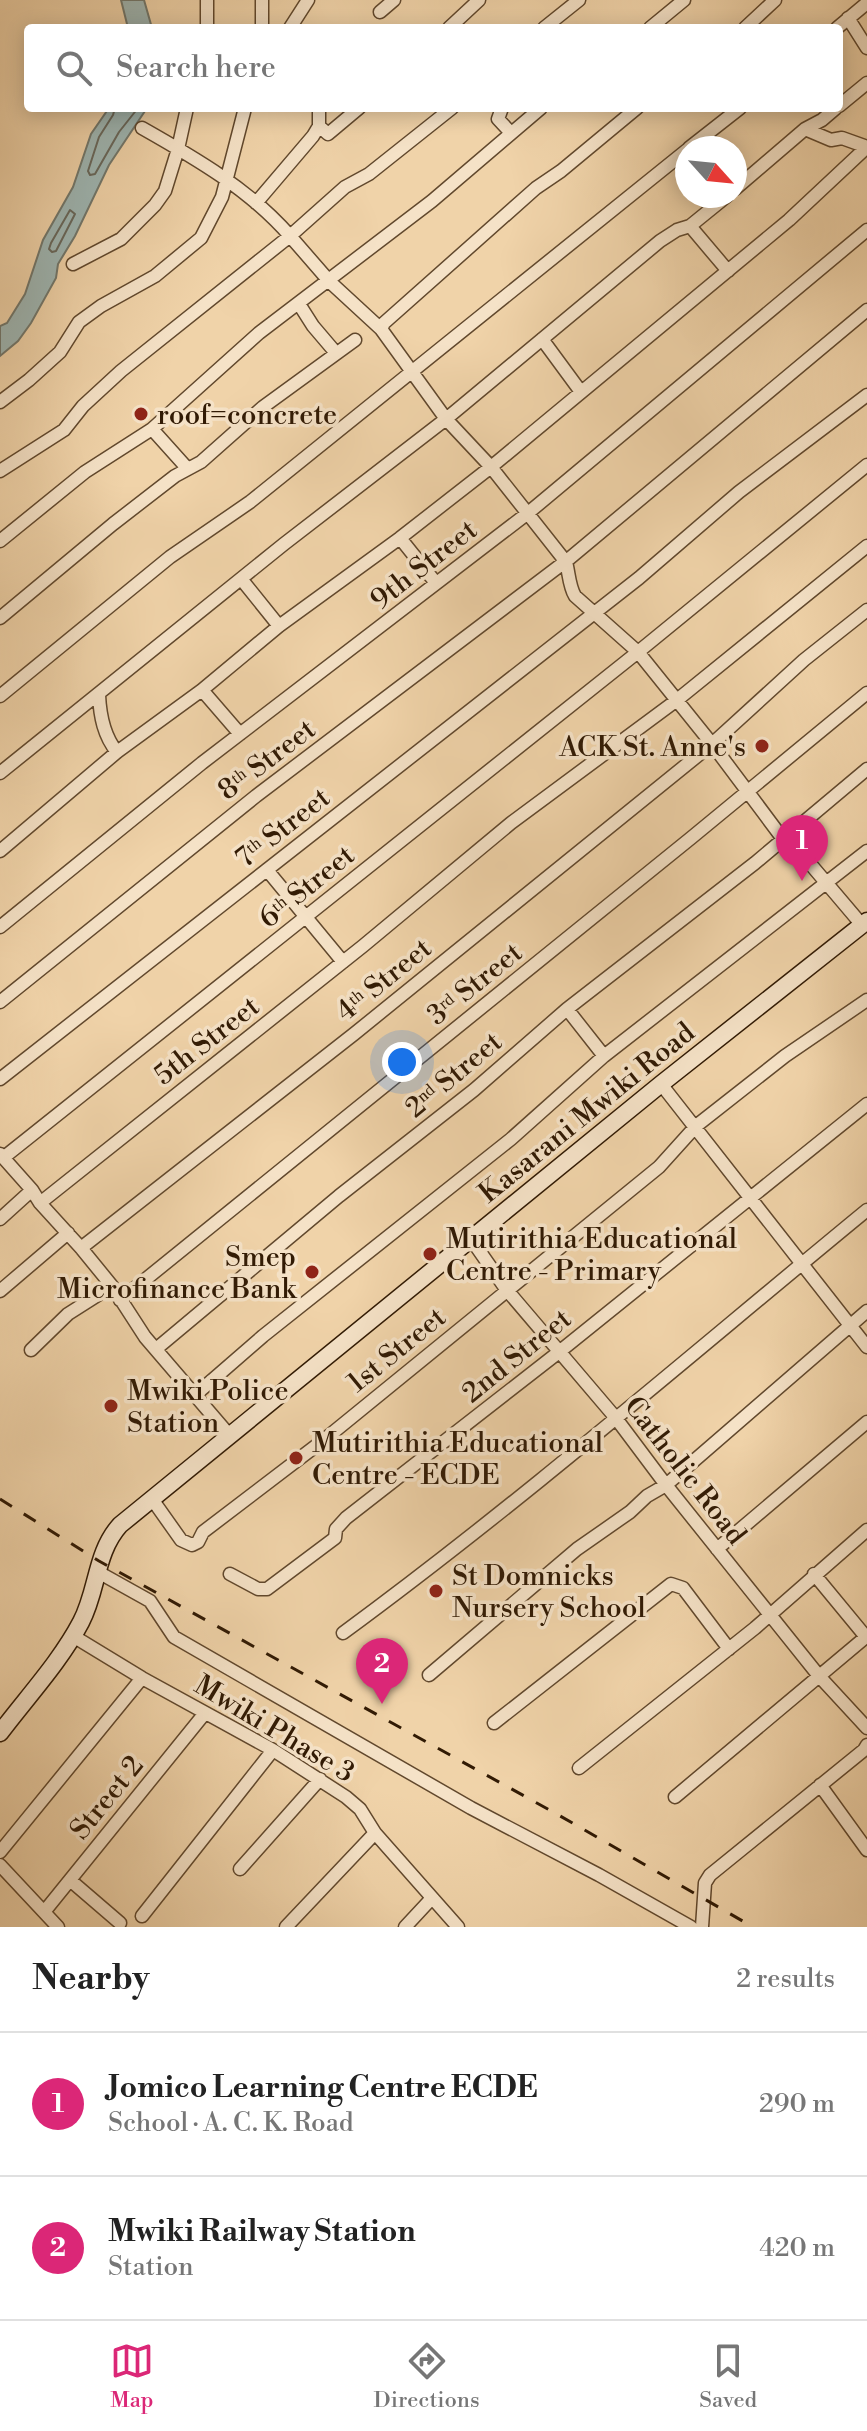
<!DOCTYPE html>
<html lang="en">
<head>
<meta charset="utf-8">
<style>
	:root { --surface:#fff; --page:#f2f2f2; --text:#222; --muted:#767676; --line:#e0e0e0; --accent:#db2777 }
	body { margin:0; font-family:"Libre Bodoni",serif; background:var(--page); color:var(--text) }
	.compass { position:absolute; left:675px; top:136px; width:72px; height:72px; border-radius:50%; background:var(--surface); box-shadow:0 4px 20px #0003; rotate:117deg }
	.you { position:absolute; left:402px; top:1062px; width:28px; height:28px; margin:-20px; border:6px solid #fff; border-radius:50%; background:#1a73e8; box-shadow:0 0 0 12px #1a73e833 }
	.badge { display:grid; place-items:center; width:52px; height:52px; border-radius:50%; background:var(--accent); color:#fff; font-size:26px; font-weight:700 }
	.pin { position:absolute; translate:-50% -66px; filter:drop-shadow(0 2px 4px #0008) }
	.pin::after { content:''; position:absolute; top:42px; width:28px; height:24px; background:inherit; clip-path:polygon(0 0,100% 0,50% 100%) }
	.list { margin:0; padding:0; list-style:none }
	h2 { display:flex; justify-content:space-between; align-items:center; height:104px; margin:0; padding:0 32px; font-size:34px }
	h2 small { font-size:26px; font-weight:400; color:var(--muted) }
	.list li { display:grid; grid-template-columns:52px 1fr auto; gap:24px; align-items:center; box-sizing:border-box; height:144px; padding:0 32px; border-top:2px solid var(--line) }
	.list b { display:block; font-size:30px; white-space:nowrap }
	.list p { margin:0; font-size:26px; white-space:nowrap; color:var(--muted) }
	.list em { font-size:26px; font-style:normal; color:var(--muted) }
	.icon { flex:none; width:44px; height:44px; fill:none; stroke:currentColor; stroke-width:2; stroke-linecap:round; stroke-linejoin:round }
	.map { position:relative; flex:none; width:867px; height:1927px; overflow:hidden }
	.search { position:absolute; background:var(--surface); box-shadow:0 4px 20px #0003; left:24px; right:24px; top:24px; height:88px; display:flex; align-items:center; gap:20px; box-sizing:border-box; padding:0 28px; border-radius:8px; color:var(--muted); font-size:30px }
	.sheet { height:392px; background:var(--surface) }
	nav { display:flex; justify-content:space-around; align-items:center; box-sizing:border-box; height:112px; border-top:2px solid var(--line); background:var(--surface); font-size:22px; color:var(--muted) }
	nav a { display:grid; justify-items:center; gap:4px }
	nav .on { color:var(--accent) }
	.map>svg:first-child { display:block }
	.water { fill:#9eb6b3; stroke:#72786d; stroke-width:2 }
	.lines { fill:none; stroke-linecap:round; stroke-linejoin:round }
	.shore { stroke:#68685c; stroke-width:2 }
	.minor-casing { stroke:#61482d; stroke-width:15 }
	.secondary-casing { stroke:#311a04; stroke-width:19 }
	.minor { stroke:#f5e2c7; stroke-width:12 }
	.secondary { stroke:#f5e2c7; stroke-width:16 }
	.rail { stroke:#311a04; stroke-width:3; stroke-dasharray:14 14; stroke-linecap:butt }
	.poi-dot { fill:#8f2418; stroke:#f5e2c7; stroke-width:3 }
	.labels { text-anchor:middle; stroke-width:7; stroke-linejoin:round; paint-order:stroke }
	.poi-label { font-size:28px; fill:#311a04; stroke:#f5e2c7; text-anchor:start }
	.street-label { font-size:28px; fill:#311a04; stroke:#f5e2c7 }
</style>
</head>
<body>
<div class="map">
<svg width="867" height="1927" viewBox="0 0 867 1927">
	<rect width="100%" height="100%" fill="#f0d3a9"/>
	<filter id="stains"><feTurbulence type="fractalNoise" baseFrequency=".0025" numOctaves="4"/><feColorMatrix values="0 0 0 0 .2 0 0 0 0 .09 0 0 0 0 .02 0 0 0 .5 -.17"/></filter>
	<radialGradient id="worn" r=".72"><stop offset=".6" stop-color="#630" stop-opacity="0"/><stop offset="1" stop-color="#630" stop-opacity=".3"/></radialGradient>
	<path class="water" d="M 121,0 L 144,0 L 152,28 L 128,28 Z
		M 109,108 L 147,108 L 109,165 L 75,236 L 58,264 L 56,278 L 31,323 L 18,341 L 0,356 L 0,326 L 7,323 L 25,294 L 43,240 L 73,187 L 91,134 Z"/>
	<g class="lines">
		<path class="shore" d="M 115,108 L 113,115 L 99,137 L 88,171 L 90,175 L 95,174 L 119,132 L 138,108
			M 70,210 L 75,214 L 56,251 L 52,252 L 49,249 L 51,243 Z"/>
		<defs>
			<path id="minor" d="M 380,12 L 394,0
				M 848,18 L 867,48
				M 207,28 L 207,0
				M 262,28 L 262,0
				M 290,28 L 308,0
				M 449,28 L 479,0
				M 544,28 L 579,0
				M 650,28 L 684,0
				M 745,28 L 775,0
				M 837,28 L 867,3
				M 839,106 L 867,83
				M 502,108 L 498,119 L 511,133
				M 637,108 L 561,171 L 536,188 L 384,323 L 381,329 L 446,419 L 491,467 L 566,562 C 569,573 569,586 575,596 L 638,652 L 712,744 L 783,839 L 801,853 L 862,925
				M 319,126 L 328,134 L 359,108
				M 142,128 C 195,158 249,189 290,236 L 345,187 L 369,174 L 452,108
				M 805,129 L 831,140 L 842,138 L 867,147
				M 689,148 L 740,108
				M 735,189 L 805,129 L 822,120 L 836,108
				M 256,203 L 313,136 L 319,126 L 319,108
				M 690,226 L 728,271
				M 73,264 L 121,239 L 155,205 L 165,191 L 178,149 L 187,108
				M 299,304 L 313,326 L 336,353
				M 542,339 L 581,392
				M 0,402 L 29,380 L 60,352 L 79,322 L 101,306 L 155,276 L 201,238 L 222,197 L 245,108
				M 152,429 L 187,468
				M 0,471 L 64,430 L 83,406 L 121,371 L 290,236 L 330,282 L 381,329
				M 400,538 L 436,583
				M 0,541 L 85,472 L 152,429 L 259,333 L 432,201 L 541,108
				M 242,580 L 279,626
				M 0,618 L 113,524 L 175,476 L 201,462 L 263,407 L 355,340
				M 202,690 L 240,734
				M 99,695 C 100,717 104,736 117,752
				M 0,696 L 170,557 L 250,502 L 687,150
				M 0,773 L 284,544 L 446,419 L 660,241 L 677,230 L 690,226 L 727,196
				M 0,851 L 117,752 L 202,690 L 279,626 L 400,538 L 491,467 L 789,220 L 867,147
				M 267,870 L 343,962
				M 0,927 L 202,763 L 528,513 L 867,230
				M 0,1002 L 256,796 L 570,558 L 867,310
				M 567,1009 L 604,1056
				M 0,1079 L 639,578 L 739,492 L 867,395
				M 661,1084 L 867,1347
				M 0,1154 L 32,1190 L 40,1203 L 81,1248 L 112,1286 L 145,1337 L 230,1436
				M 3,1158 L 638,652 L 867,465
				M 40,1203 L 363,946 L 511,823 L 677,700 L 867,546
				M 0,1219 L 32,1190
				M 471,1239 L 506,1289 L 615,1417 L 666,1485 L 819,1676 L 867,1728
				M 81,1248 L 354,1034 L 712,744 L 804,660 L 867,610
				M 0,1291 L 68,1233
				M 120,1300 L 691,838 L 867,693
				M 156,1349 L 339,1196 L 474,1090 L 567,1009 L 755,863 L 867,769
				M 31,1350 L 68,1314 L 112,1286
				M 194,1396 L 263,1336 L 511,1139 L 604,1056 L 867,851
				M 152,1499 L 181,1540 L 192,1545 L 198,1542 L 203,1532 L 325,1439 L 659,1167 L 696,1126 L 785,1056 L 867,1000
				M 717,1549 L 867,1422
				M 98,1572 L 150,1601 L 174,1637 L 471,1808 L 599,1875 L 691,1927
				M 230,1574 L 258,1589 L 267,1589 L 335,1538 L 336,1529 L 346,1518 L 559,1352 L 867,1104
				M 814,1574 L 866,1637
				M 343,1633 C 524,1500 694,1352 867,1210
				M 73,1636 L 142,1678 L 273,1750 L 346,1797 L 360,1809 L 375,1833 L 458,1927
				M 429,1675 L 577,1549 L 630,1512 L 647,1496 L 666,1485 L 867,1311
				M 494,1723 L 671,1584 L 683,1588 L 729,1649
				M 579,1768 L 755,1628 L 867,1530
				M 820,1785 L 867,1850
				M 675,1797 L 867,1636
				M 0,1852 L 142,1678
				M 0,1865 L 58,1927
				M 240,1869 L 320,1779
				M 70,1880 L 120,1923
				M 44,1912 L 205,1713
				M 142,1916 L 273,1750
				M 286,1927 L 375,1833
				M 405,1927 L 432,1898
				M 702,1927 L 705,1883 L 710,1875 L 864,1750 L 867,1745"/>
			<path id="secondary" d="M 0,1733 C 27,1697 60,1662 81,1622 C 98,1590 95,1553 120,1525 L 661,1084 L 867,921"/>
		</defs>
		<use href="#minor" class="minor-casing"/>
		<use href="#secondary" class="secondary-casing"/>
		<use href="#minor" class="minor"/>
		<use href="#secondary" class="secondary"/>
		<path class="rail" d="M 0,1499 L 99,1561 L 555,1813 L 753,1927"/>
	</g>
	<g class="poi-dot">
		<circle cx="141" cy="414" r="8"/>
		<circle cx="762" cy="746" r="8"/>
		<circle cx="430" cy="1254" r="8"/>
		<circle cx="312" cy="1272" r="8"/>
		<circle cx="111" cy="1406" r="8"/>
		<circle cx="296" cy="1458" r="8"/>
		<circle cx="436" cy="1591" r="8"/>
	</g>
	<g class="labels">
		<g class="poi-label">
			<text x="157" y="424">roof=concrete</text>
			<text x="746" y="756" text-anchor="end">ACK St. Anne's</text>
			<text x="446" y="1248">Mutirithia Educational<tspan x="446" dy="32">Centre - Primary</tspan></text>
			<text x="296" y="1266" text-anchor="end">Smep<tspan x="296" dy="32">Microfinance Bank</tspan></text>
			<text x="127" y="1400">Mwiki Police<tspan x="127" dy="32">Station</tspan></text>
			<text x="312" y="1452">Mutirithia Educational<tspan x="312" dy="32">Centre - ECDE</tspan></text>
			<text x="452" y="1585">St Domnicks<tspan x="452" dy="32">Nursery School</tspan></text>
		</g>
		<g class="street-label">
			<text transform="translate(423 564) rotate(-38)" y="10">9th Street</text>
			<text transform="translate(266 759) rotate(-37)" y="10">8ᵗʰ Street</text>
			<text transform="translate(282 827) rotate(-38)" y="10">7ᵗʰ Street</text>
			<text transform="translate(306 886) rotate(-39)" y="10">6ᵗʰ Street</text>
			<text transform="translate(383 979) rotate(-39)" y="10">4ᵗʰ Street</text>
			<text transform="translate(474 983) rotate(-39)" y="10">3ʳᵈ Street</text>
			<text transform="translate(206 1040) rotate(-38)" y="10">5th Street</text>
			<text transform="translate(453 1074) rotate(-40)" y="10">2ⁿᵈ Street</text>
			<text transform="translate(586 1112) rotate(-39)" y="10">Kasarani Mwiki Road</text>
			<text transform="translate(396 1349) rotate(-39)" y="10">1st Street</text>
			<text transform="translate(516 1355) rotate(-39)" y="10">2nd Street</text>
			<text transform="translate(686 1470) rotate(52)" y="10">Catholic Road</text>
			<text transform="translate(275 1728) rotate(31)" y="10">Mwiki Phase 3</text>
			<text transform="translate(106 1797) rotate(-51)" y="10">Street 2</text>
		</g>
	</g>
	<rect width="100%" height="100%" filter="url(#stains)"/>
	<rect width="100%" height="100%" fill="url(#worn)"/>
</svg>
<svg class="compass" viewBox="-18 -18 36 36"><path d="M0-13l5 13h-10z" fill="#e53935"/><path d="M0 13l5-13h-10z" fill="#767676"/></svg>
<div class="you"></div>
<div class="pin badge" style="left:802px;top:881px">1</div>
<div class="pin badge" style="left:382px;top:1704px">2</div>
<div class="search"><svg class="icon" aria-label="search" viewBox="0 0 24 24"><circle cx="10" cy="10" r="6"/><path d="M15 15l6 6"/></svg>Search here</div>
</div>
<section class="sheet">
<h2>Nearby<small>2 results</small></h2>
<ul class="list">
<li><span class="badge">1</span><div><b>Jomico Learning Centre ECDE</b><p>School · A. C. K. Road</p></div><em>290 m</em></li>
<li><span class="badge">2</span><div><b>Mwiki Railway Station</b><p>Station</p></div><em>420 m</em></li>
</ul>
</section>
<nav>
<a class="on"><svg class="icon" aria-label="map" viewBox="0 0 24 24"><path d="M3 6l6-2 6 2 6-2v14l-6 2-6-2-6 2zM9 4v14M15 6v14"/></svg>Map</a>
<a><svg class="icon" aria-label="directions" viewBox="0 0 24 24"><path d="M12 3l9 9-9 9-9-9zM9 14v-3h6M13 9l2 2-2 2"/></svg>Directions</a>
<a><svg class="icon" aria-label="saved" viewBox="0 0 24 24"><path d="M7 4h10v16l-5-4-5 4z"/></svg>Saved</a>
</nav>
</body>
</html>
